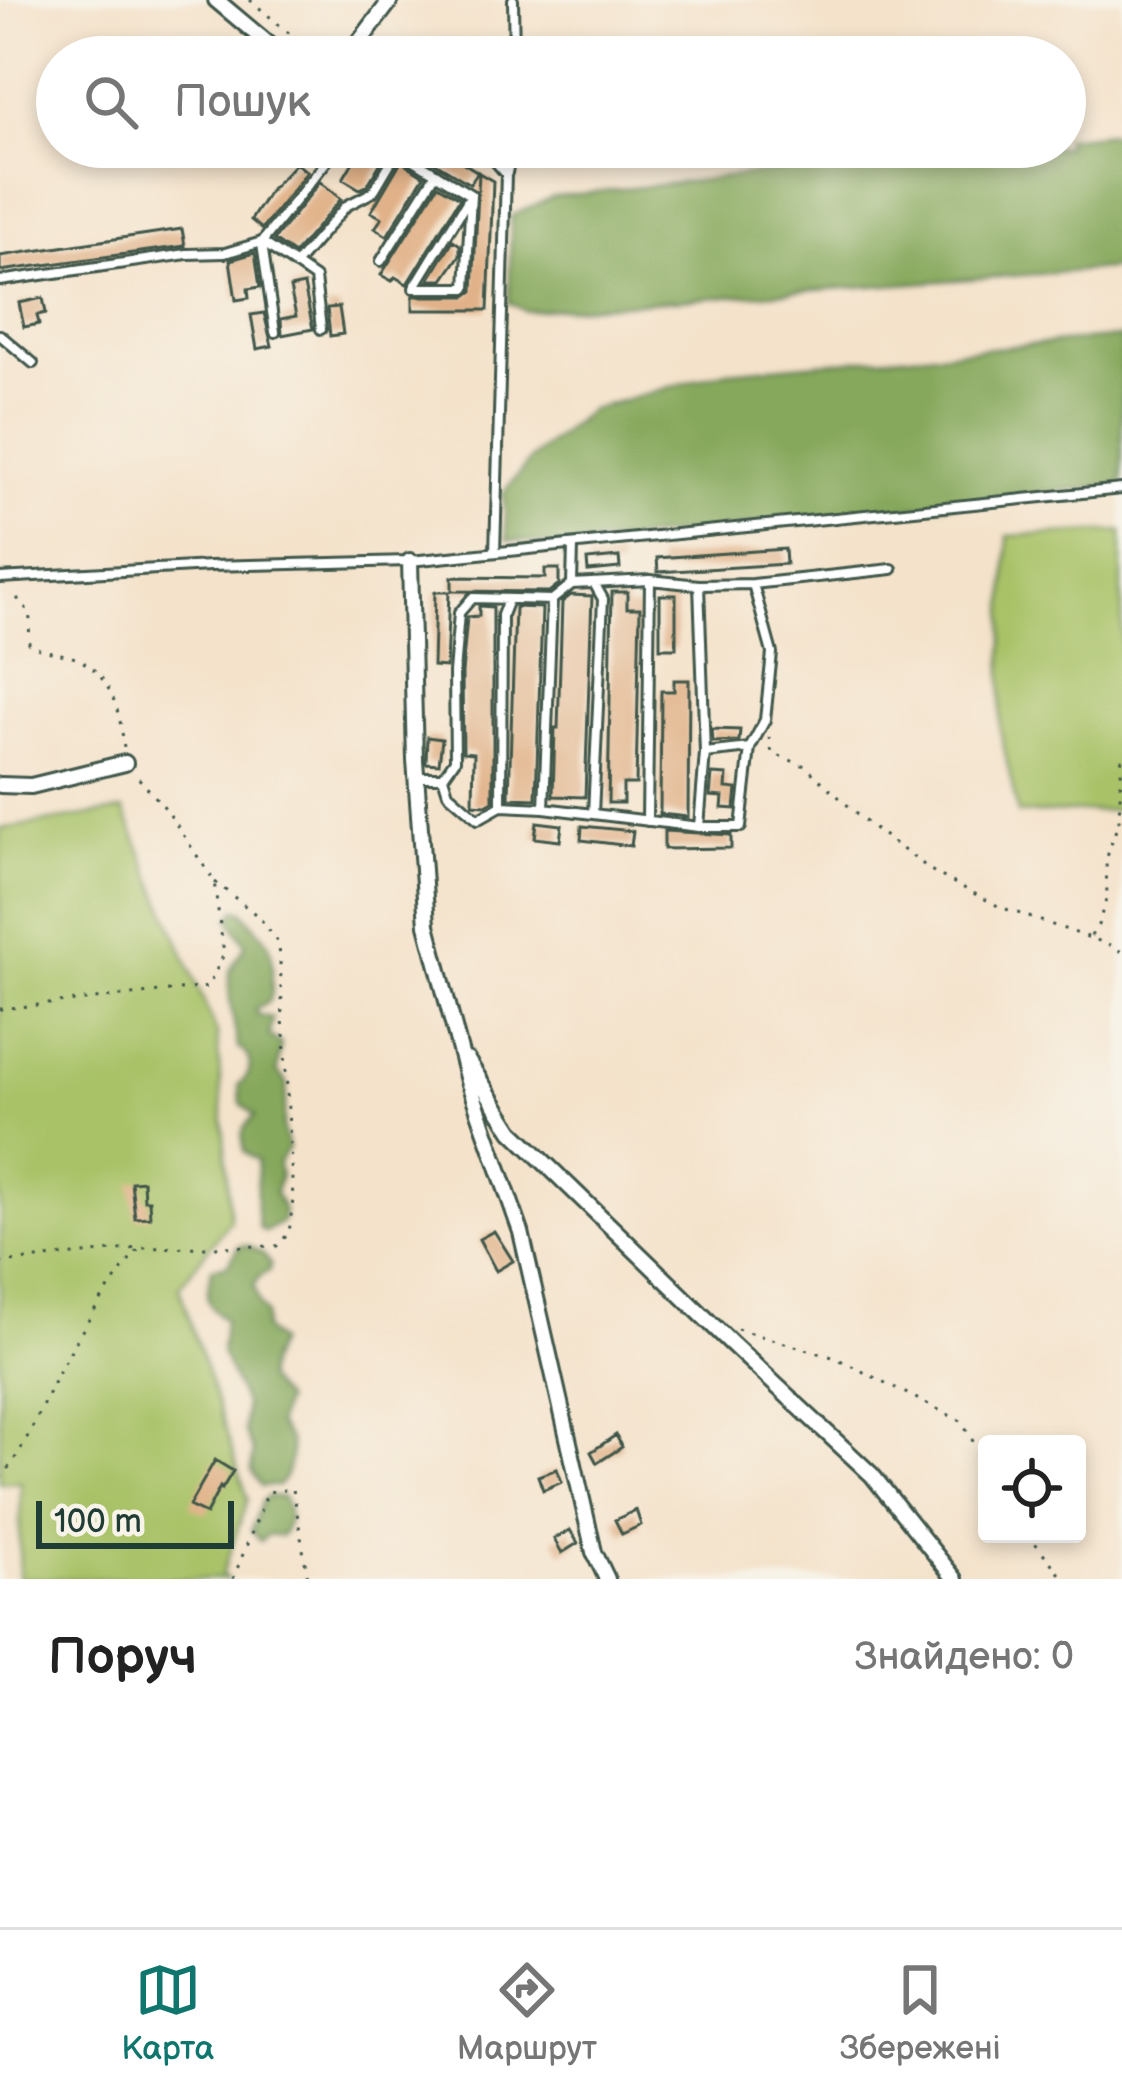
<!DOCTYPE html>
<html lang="uk">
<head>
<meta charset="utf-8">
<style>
	:root { --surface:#fff; --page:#f6f6f6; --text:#222; --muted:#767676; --line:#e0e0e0; --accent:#0f766e }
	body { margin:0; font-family:"Balsamiq Sans",sans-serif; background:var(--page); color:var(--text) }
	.controls { position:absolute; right:36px; bottom:36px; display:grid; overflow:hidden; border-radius:12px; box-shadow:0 6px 18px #0003 }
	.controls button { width:108px; height:108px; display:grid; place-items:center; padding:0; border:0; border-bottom:3px solid var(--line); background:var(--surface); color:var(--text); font:60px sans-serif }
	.scale { position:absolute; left:36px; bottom:30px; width:198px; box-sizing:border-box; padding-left:12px; border:6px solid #1f3d34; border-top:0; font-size:33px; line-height:42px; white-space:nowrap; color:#1f3d34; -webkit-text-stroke:9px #f7f3e8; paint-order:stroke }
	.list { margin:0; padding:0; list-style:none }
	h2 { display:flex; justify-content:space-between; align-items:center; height:156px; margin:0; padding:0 48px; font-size:51px }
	h2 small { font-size:39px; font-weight:400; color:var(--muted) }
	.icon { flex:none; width:66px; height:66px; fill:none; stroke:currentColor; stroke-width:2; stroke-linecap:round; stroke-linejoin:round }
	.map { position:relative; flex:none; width:1122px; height:1579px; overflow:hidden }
	.search { position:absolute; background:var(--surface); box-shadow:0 6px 18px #0003; left:36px; right:36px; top:36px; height:132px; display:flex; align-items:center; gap:30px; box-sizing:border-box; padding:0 42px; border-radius:66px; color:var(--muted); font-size:45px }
	.sheet { height:348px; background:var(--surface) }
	nav { display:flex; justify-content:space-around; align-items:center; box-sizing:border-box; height:168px; border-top:3px solid var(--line); background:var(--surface); font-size:33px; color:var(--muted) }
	nav a { display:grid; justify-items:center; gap:6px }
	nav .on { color:var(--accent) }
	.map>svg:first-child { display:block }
	.green { fill:#a9c268; stroke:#64804e; stroke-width:3 }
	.forest { fill:#86a85c; stroke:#527248; stroke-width:3 }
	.building { fill:#e1b289 }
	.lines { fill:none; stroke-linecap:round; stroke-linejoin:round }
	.lane-casing { stroke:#3f564a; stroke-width:14 }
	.street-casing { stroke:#3f564a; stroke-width:20 }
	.path { stroke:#3f564a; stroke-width:3; stroke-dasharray:3 9; stroke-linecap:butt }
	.lane { stroke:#fff; stroke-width:8 }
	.street { stroke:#fff; stroke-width:14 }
</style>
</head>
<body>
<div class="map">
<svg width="1122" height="1579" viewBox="0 0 1122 1579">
	<rect width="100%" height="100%" fill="#f7f3e8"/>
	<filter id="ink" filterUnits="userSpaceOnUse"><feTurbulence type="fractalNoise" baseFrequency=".00833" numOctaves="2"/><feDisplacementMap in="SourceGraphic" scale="24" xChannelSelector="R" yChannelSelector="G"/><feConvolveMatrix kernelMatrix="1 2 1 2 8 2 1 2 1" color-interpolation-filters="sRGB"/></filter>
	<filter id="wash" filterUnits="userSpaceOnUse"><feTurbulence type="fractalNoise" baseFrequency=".004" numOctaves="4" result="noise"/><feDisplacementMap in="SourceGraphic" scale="48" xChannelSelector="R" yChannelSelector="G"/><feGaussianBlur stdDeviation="2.7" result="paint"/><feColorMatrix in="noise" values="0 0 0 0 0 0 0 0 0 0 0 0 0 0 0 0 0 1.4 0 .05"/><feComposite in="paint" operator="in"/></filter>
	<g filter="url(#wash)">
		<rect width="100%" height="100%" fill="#f4e2ca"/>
		<path class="green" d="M 1122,531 L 1122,810 L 1018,814 L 1000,729 L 1008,536 Z
			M 124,810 L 217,1033 L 230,1220 L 179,1287 L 248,1499 L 222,1575 L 227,1579 L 19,1579 L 21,1482 L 0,1483 L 0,829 Z"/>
		<path class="forest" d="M 1110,133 L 1122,138 L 1122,268 L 526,311 L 509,303 L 511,216 L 553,197 L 987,147 L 1065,147 L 1065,138 Z
			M 1122,337 L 1122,484 L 573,546 L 507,540 L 503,493 L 532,458 L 589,410 L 727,371 Z
			M 237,909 L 243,911 C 250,923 263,931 268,943 C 275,957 271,979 272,994 L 269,1001 L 255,1009 L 258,1015 L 272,1018 L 269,1036 L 281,1044 L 277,1071 L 287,1084 L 283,1129 L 288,1148 L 278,1164 L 280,1175 L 275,1193 L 284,1211 L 282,1222 L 265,1232 L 260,1229 C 254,1214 258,1179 257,1160 L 244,1152 C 241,1134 241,1128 255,1116 L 241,1103 L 239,1085 C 252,1072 256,1058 238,1048 C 236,1030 224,984 231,969 C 235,959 242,956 245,944 L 229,918 Z
			M 245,1245 L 262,1253 L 271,1264 L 269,1271 L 260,1276 L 254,1286 L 259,1304 L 266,1314 L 264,1329 L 277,1342 C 274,1351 264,1369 266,1378 C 268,1386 279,1393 284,1401 L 277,1424 C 278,1426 288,1438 289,1440 C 294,1454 288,1477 278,1486 L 261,1486 L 251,1471 L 253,1452 L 244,1431 L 245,1406 L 221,1353 L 224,1320 C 201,1302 207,1295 212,1268 L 228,1265 L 238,1247 Z
			M 268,1496 L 283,1497 C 290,1509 290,1525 281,1536 L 267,1535 L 260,1541 L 251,1530 L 262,1501 Z"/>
		<g id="blocks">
			<path class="building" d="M 362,147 L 385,147 L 387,152 L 367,186 L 360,189 L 343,179 Z
				M 409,147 L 438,147 L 478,172 L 470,184 Z
				M 401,161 L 424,176 L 387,236 L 375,228 L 382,218 L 371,212 Z
				M 296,163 L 307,172 L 262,229 L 251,220 L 269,192 Z
				M 479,173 L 493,181 L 488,310 L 413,310 L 413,296 L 466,296 L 473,291 Z
				M 320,182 L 341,199 L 294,254 L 274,240 Z
				M 438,185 L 460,198 L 407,284 L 395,277 L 392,281 L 381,275 Z
				M 182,229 L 185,246 L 0,271 L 0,256 Z
				M 453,240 L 460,245 L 460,255 L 443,280 L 429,280 Z
				M 255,253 L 260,287 L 248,289 L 249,298 L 236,300 L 230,260 Z
				M 304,285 L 313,329 L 282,335 L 281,319 L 296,316 L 290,288 Z
				M 43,298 L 46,313 L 37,315 L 39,324 L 24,327 L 19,303 Z
				M 339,307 L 343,334 L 330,336 L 327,308 Z
				M 264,313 L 272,346 L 257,349 L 251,315 Z
				M 785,549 L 786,564 L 658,572 L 657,558 Z
				M 619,557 L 620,568 L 588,571 L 587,560 Z
				M 545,569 L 559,569 L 559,584 L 549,592 L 452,591 L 452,577 L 545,578 Z
				M 435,592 L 449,592 L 446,667 L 433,666 Z
				M 612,592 L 627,592 L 627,608 L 640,608 L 636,784 L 623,784 L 623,803 L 608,803 Z
				M 571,595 L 592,596 L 585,797 L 553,796 L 555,728 L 558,728 L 562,602 Z
				M 660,595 L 676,595 L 676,648 L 660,648 Z
				M 479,606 L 493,607 L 493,801 L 486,805 L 473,804 L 474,753 L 463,752 L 462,673 L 467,617 L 479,616 Z
				M 515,607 L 542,608 L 536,799 L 509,798 Z
				M 674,680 L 689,680 L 688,817 L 660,814 L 661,691 L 674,691 Z
				M 712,729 L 740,730 L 739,741 L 713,742 Z
				M 427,737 L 442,739 L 439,764 L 426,763 Z
				M 712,774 L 727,775 L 726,788 L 737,789 L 735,809 L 722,808 L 723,797 L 710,796 Z
				M 537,822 L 562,825 L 560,841 L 535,838 Z
				M 582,826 L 633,831 L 631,846 L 581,840 Z
				M 664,831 L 731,835 L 731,848 L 664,849 Z
				M 143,1181 L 144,1200 L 149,1200 L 150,1217 L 135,1218 L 131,1182 Z
				M 494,1231 L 513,1261 L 496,1271 L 479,1239 Z
				M 616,1435 L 622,1447 L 597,1463 L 591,1452 Z
				M 215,1460 L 233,1471 L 222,1489 L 220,1487 L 206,1514 L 189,1506 Z
				M 557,1469 L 562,1482 L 543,1490 L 538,1476 Z
				M 636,1510 L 641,1525 L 622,1534 L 615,1520 Z
				M 570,1530 L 578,1543 L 562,1553 L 554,1539 Z"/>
		</g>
	</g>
	<g filter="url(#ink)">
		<use href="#blocks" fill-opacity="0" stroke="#3f564a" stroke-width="3"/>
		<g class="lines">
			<defs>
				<path id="lane" d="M 513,0 L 514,57
					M 393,147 L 471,195
					M 477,147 L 488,153 L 506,174 L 495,552
					M 507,173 L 512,147
					M 471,195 L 466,288 L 414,288 Z
					M 262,242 L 315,278 L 321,329
					M 262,244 L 275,332
					M 381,261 L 436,173
					M 295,265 L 346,206 L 373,192 L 398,150
					M 0,281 L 187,254 L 225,253 L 262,242 L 338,147
					M 0,335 L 33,363
					M 0,578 L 210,566 L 410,561 L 1122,489
					M 572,584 L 573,546
					M 705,753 L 750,748 L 765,720 L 772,653 L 753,584
					M 418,777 L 443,777 L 455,760 L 454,673 L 459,613 L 472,598 L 552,600 L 572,584 L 650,580 L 699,585 L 753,584 L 892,569
					M 443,777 L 448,793 L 478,819 L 501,806 L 544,808 L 699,827 L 741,827 L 750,748
					M 501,806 L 502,615 L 508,600
					M 544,808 L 552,600
					M 593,814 L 603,599 L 594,583
					M 647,821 L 650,580
					M 699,827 L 705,753 L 699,585"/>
				<path id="street" d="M 216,0 L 284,57
					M 348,57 L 391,0
					M 410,561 L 415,760 L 427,925 L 468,1081 L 521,1232 L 594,1552 L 607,1579
					M 0,785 L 31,786 L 125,763
					M 467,1060 L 512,1131 L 731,1343 L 872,1475 L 955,1579"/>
			</defs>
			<use href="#lane" class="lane-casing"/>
			<use href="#street" class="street-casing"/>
			<path class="path" d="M 250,0 L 316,56
				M 17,598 L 30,613 L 29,644 C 44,653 59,652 75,658 C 111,672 121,714 124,749
				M 769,737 L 772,753 L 805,766 L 868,824 L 935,873 L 1000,907 L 1108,944 L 1122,952
				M 1091,936 L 1098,925 L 1107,897 L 1106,860 L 1119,820 L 1122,754
				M 0,1009 L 208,987 L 224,954 L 214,881 L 166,809 L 134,773
				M 0,1263 L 139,1248 L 277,1246 L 289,1233 L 293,1199 L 279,944 L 259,917 L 215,882
				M 737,1329 L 836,1358 L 961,1421 L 987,1465
				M 0,1478 C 28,1447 40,1406 60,1370 C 83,1327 108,1287 138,1250
				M 1028,1534 L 1064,1579
				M 233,1579 L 268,1492 L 293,1489 L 308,1579"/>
			<use href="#lane" class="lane"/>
			<use href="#street" class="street"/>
		</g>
	</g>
</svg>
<div class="controls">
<button><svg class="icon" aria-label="locate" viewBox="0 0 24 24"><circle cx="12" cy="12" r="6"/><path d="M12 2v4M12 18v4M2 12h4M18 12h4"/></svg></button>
</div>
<div class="scale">100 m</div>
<div class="search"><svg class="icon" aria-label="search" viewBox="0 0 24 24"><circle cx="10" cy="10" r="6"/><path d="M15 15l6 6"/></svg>Пошук</div>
</div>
<section class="sheet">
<h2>Поруч<small>Знайдено: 0</small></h2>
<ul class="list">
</ul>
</section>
<nav>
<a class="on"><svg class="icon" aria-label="map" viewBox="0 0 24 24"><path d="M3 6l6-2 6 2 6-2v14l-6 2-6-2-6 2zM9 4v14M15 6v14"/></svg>Карта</a>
<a><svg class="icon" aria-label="directions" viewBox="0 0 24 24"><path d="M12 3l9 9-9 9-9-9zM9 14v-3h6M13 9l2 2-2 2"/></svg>Маршрут</a>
<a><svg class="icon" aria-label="saved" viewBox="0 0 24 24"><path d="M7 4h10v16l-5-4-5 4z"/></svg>Збережені</a>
</nav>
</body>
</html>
